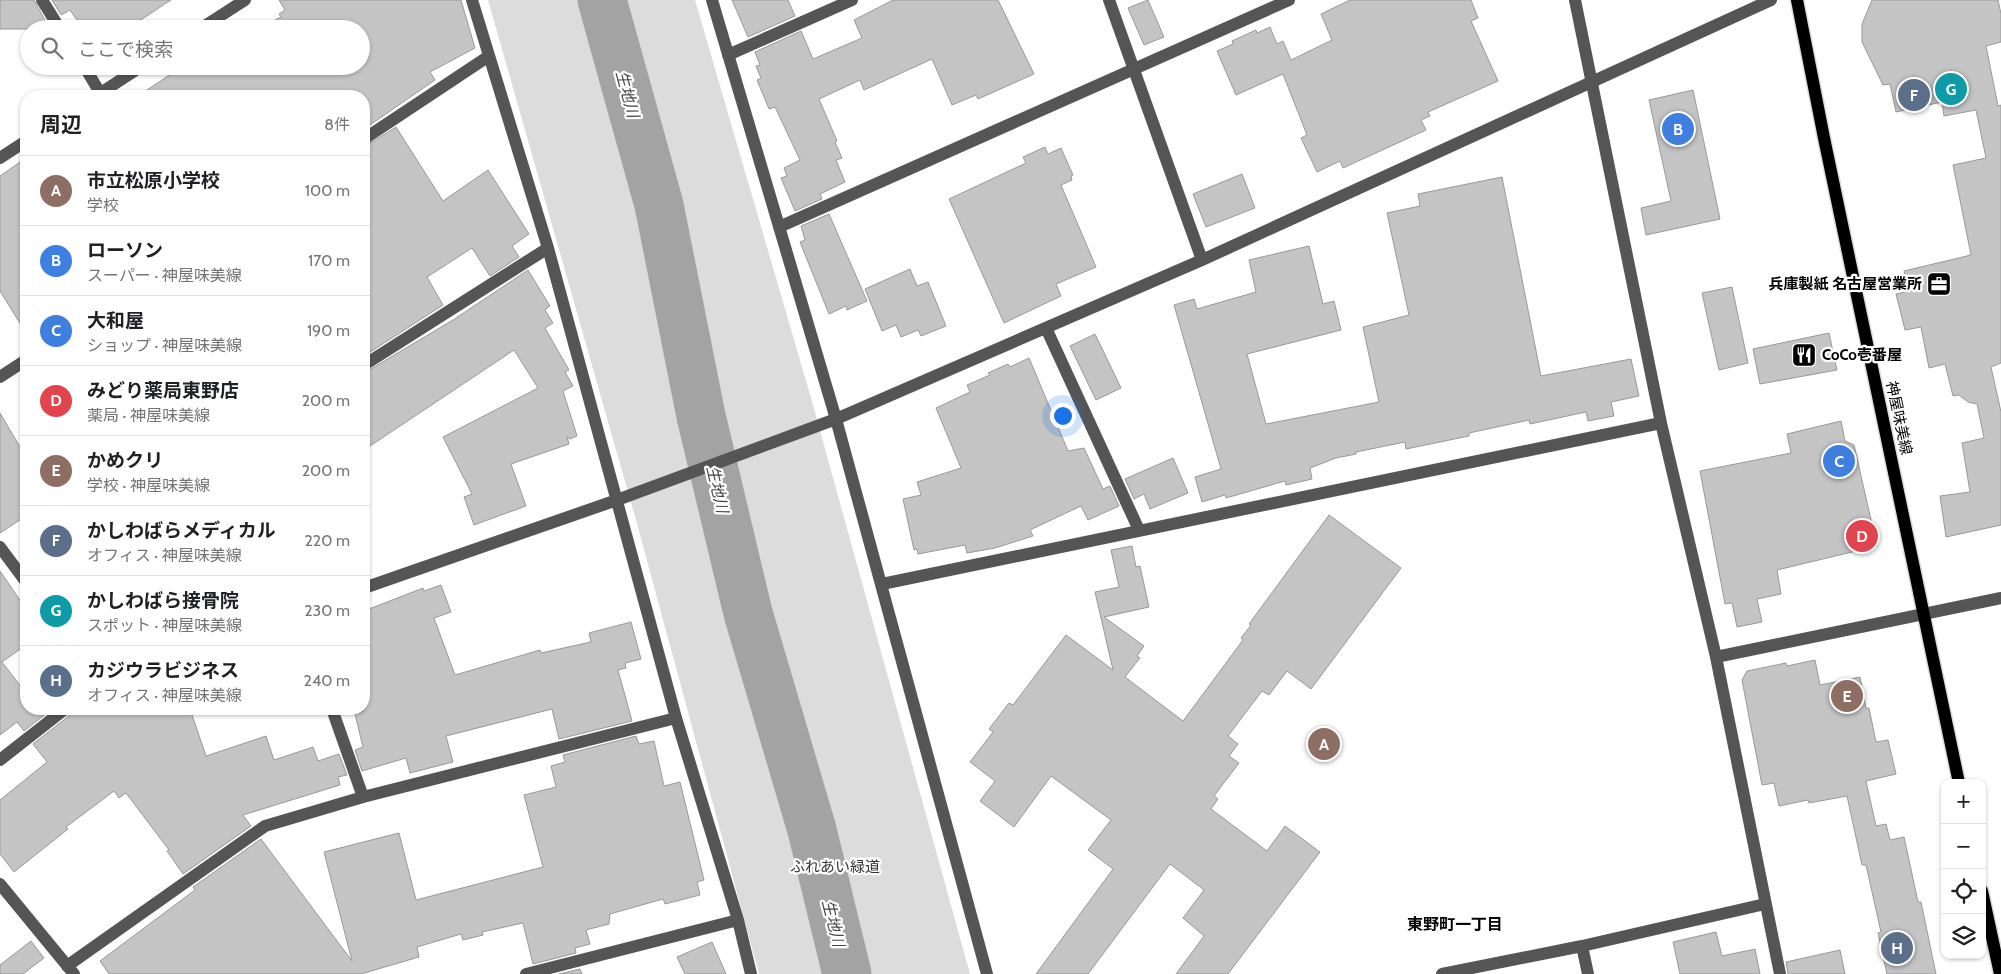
<!DOCTYPE html>
<html lang="ja">
<head>
<meta charset="utf-8">
<style>
	:root { --surface:#fff; --page:#f2f2f2; --text:#202124; --muted:#757577; --line:#e0e0e0; --accent:#d93025 }
	body { margin:0; font-family:Cabin,"Noto Sans JP",sans-serif; background:var(--page); color:var(--text) }
	.controls { position:absolute; right:15px; bottom:15px; display:grid; overflow:hidden; border-radius:10px; box-shadow:0 1px 4px #0004 }
	.controls button { width:45px; height:45px; display:grid; place-items:center; padding:0; border:0; border-bottom:1px solid var(--line); background:var(--surface); color:var(--text); font:25px sans-serif }
	.you { position:absolute; left:1062px; top:415px; width:18px; height:18px; margin:-12px; border:4px solid #fff; border-radius:50%; background:#1a73e8; box-shadow:0 0 0 8px #1a73e833 }
	.badge { display:grid; place-items:center; width:32px; height:32px; border-radius:50%; background:var(--accent); color:#fff; font-size:16px; font-weight:700 }
	.pin { position:absolute; translate:-50% -50%; border:2px solid #fff; box-shadow:0 1px 5px #0006 }
	.list { margin:0; padding:0; list-style:none }
	h2 { display:flex; justify-content:space-between; align-items:center; height:65px; margin:0; padding:0 20px; font-size:21px }
	h2 small { font-size:16px; font-weight:400; color:var(--muted) }
	.list li { display:grid; grid-template-columns:32px 1fr auto; gap:15px; align-items:center; box-sizing:border-box; height:70px; padding:0 20px; border-top:1px solid var(--line) }
	.list b { display:block; font-size:19px; white-space:nowrap }
	.list p { margin:0; font-size:16px; white-space:nowrap; color:var(--muted) }
	.list em { font-size:16px; font-style:normal; color:var(--muted) }
	.icon { flex:none; width:28px; height:28px; fill:none; stroke:currentColor; stroke-width:2; stroke-linecap:round; stroke-linejoin:round }
	.map { position:relative; flex:none; width:2001px; height:974px; overflow:hidden }
	.search { position:absolute; background:var(--surface); box-shadow:0 1px 4px #0004; left:20px; top:20px; width:350px; height:55px; display:flex; align-items:center; gap:12px; box-sizing:border-box; padding:0 18px; border-radius:28px; color:var(--muted); font-size:19px }
	.panel { position:absolute; background:var(--surface); box-shadow:0 1px 4px #0004; left:20px; top:90px; width:350px; height:625px; border-radius:20px }
	.map>svg:first-child { display:block }
	.green { fill:#dcdcdc }
	.lines { fill:none; stroke-linecap:round; stroke-linejoin:round }
	.river { stroke:#a3a3a3; stroke-width:49 }
	.building { fill:#c4c4c4; stroke:#999 }
	.major-casing { stroke:#dbdbdb; stroke-width:15 }
	.minor { stroke:#555; stroke-width:12 }
	.major { stroke:#000; stroke-width:12 }
	.labels { text-anchor:middle; stroke-width:4.5; stroke-linejoin:round; paint-order:stroke }
	.poi-label { font-size:15px; font-weight:bold; fill:#000; stroke:#fff; text-anchor:end }
	.street-label { font-size:15px; fill:#000; stroke:#fff }
	.park-label { font-size:15px; fill:#333; stroke:#fff }
	.water-label { font-size:16px; font-style:italic; fill:#444; stroke:#fff }
	.neighbourhood-label { font-size:16px; font-weight:bold; fill:#000; stroke:#fff }
</style>
</head>
<body>
<div class="map">
<svg width="2001" height="974" viewBox="0 0 2001 974">
	<rect width="100%" height="100%" fill="#fff"/>
	<path class="green" d="M 488,0 L 695,0 L 811,398 L 970,974 L 759,974 L 636,520 Z"/>
	<g class="lines">
		<path class="river" d="M 602,0 L 659,205 L 701,416 L 748,613 L 812,830 L 847,974"/>
	</g>
	<path class="building" d="M 0,0 L 34,0 L 47,24 L 39,29 L 0,29 Z
		M 52,0 L 171,0 L 127,29 L 83,29 L 70,10 L 61,15 Z
		M 279,0 L 461,0 L 475,48 L 430,72 L 435,80 L 364,129 L 364,96 L 138,96 L 183,66 L 361,66 L 361,29 L 271,29 L 278,24 L 275,20 L 281,17 L 279,14 L 285,10 Z
		M 732,0 L 788,0 L 795,16 L 748,37 Z
		M 893,0 L 998,0 L 1034,74 L 978,99 L 976,95 L 952,105 L 932,59 L 864,90 L 860,80 L 819,99 L 837,141 L 835,142 L 842,158 L 836,160 L 845,182 L 820,194 L 822,199 L 795,211 L 781,178 L 787,176 L 784,168 L 800,160 L 775,107 L 769,109 L 757,80 L 761,78 L 756,66 L 760,65 L 755,52 L 801,31 L 813,59 L 862,38 L 854,20 Z
		M 1148,0 L 1164,37 L 1144,45 L 1128,8 Z
		M 1350,0 L 1471,0 L 1478,18 L 1471,21 L 1498,81 L 1428,112 L 1430,116 L 1421,120 L 1426,130 L 1343,168 L 1340,161 L 1317,172 L 1301,138 L 1307,135 L 1283,74 L 1236,95 L 1217,51 L 1233,44 L 1232,41 L 1256,30 L 1257,33 L 1270,27 L 1277,44 L 1283,41 L 1291,60 L 1332,40 L 1321,14 Z
		M 1872,0 L 1998,0 L 2001,14 L 2001,42 L 1986,46 L 1998,106 L 2001,105 L 2001,363 L 1991,367 L 2001,412 L 2001,525 L 1946,537 L 1940,496 L 1970,492 L 1962,443 L 1984,438 L 1977,404 L 1968,402 L 1959,395 L 1953,396 L 1945,364 L 1929,368 L 1921,327 L 1905,330 L 1896,294 L 1909,291 L 1904,271 L 1971,255 L 1953,165 L 1986,158 L 1976,110 L 1944,116 L 1942,102 L 1896,112 L 1890,84 L 1883,85 L 1862,42 L 1862,24 Z
		M 1693,90 L 1720,219 L 1646,235 L 1641,208 L 1671,201 L 1649,100 Z
		M 396,127 L 443,201 L 488,170 L 529,234 L 512,246 L 519,257 L 490,276 L 472,248 L 427,277 L 443,305 L 364,356 L 364,147 Z
		M 1045,147 L 1048,154 L 1061,148 L 1073,175 L 1071,176 L 1072,180 L 1061,185 L 1096,267 L 1056,284 L 1061,296 L 1004,323 L 949,199 L 1026,163 L 1023,157 Z
		M 26,158 L 26,333 L 0,291 L 0,176 Z
		M 1242,174 L 1255,208 L 1206,227 L 1193,194 Z
		M 1502,177 L 1541,376 L 1631,359 L 1639,396 L 1611,402 L 1614,416 L 1588,421 L 1586,412 L 1530,424 L 1529,420 L 1520,422 L 1469,433 L 1469,436 L 1406,449 L 1405,442 L 1356,452 L 1356,454 L 1336,458 L 1310,468 L 1312,479 L 1286,485 L 1285,481 L 1226,498 L 1225,495 L 1202,502 L 1195,477 L 1221,469 L 1174,305 L 1194,299 L 1197,309 L 1256,292 L 1249,260 L 1309,246 L 1323,304 L 1334,301 L 1341,330 L 1247,354 L 1266,424 L 1379,402 L 1363,327 L 1409,315 L 1387,213 L 1420,206 L 1418,194 Z
		M 829,214 L 867,301 L 847,310 L 846,306 L 829,314 L 800,242 L 805,240 L 801,226 Z
		M 910,269 L 917,286 L 928,282 L 946,326 L 921,336 L 918,330 L 901,337 L 896,325 L 882,331 L 865,289 Z
		M 528,270 L 550,306 L 545,310 L 553,323 L 545,328 L 569,370 L 565,372 L 573,386 L 563,391 L 577,436 L 570,439 L 567,437 L 569,444 L 511,464 L 526,506 L 474,525 L 464,497 L 472,494 L 443,437 L 538,388 L 514,350 L 364,450 L 364,373 L 453,320 Z
		M 1732,287 L 1748,363 L 1719,370 L 1702,293 Z
		M 1829,333 L 1837,370 L 1760,384 L 1753,349 Z
		M 1095,334 L 1121,388 L 1096,400 L 1070,346 Z
		M 1029,358 L 1068,451 L 1084,448 L 1103,489 L 1110,486 L 1119,506 L 1088,520 L 1081,506 L 1030,530 L 1033,536 L 995,548 L 967,553 L 965,545 L 918,554 L 917,549 L 914,550 L 903,499 L 921,495 L 917,482 L 961,468 L 936,408 L 970,392 L 967,385 L 990,375 L 988,373 L 1008,364 L 1010,367 Z
		M 0,413 L 26,457 L 26,516 L 0,533 Z
		M 1841,421 L 1845,441 L 1854,445 L 1877,546 L 1777,570 L 1781,594 L 1757,599 L 1762,622 L 1737,627 L 1732,603 L 1725,604 L 1700,471 L 1791,453 L 1787,434 Z
		M 1173,458 L 1188,493 L 1150,509 L 1144,494 L 1134,499 L 1125,479 Z
		M 1329,515 L 1401,568 L 1311,689 L 1287,671 L 1269,695 L 1262,691 L 1228,736 L 1238,744 L 1229,756 L 1239,763 L 1214,796 L 1218,799 L 1211,809 L 1267,851 L 1285,826 L 1320,852 L 1228,974 L 1176,974 L 1204,936 L 1183,918 L 1204,890 L 1170,864 L 1088,974 L 1036,974 L 1113,869 L 1088,850 L 1111,820 L 1051,776 L 1014,827 L 980,801 L 995,781 L 970,762 L 993,732 L 989,729 L 1009,703 L 1013,705 L 1066,635 L 1113,670 L 1095,592 L 1119,587 L 1111,550 L 1132,546 L 1136,567 L 1140,566 L 1149,607 L 1104,617 L 1144,646 L 1137,656 L 1140,658 L 1125,677 L 1183,721 L 1243,640 L 1241,638 L 1251,625 L 1249,624 Z
		M 0,571 L 26,609 L 26,645 L 2,662 L 26,693 L 26,709 L 52,709 L 24,731 L 17,722 L 0,735 Z
		M 441,585 L 451,612 L 434,618 L 455,675 L 540,650 L 541,653 L 591,642 L 589,633 L 631,622 L 641,659 L 625,663 L 626,668 L 618,670 L 632,721 L 559,739 L 552,709 L 446,736 L 453,762 L 410,773 L 406,758 L 362,771 L 355,750 L 363,747 L 355,714 L 364,711 L 364,611 L 423,588 L 424,591 Z
		M 1815,660 L 1820,685 L 1860,677 L 1866,708 L 1869,708 L 1876,742 L 1888,740 L 1896,774 L 1866,781 L 1876,826 L 1886,824 L 1890,840 L 1904,837 L 1918,902 L 1921,902 L 1936,974 L 1887,974 L 1878,933 L 1881,932 L 1866,865 L 1862,865 L 1847,796 L 1809,803 L 1808,800 L 1779,806 L 1774,783 L 1762,785 L 1742,680 L 1747,671 L 1786,663 L 1787,666 Z
		M 73,709 L 190,709 L 206,756 L 266,736 L 274,760 L 313,747 L 318,761 L 339,754 L 347,775 L 338,777 L 340,785 L 243,815 L 251,826 L 183,874 L 167,851 L 169,850 L 126,793 L 119,798 L 114,791 L 66,827 L 68,829 L 14,872 L 0,854 L 0,800 L 47,762 L 33,744 L 70,715 Z
		M 636,736 L 639,744 L 654,741 L 664,786 L 680,782 L 704,880 L 697,882 L 700,895 L 665,904 L 663,899 L 610,914 L 609,924 L 586,930 L 590,944 L 575,948 L 576,953 L 533,964 L 523,923 L 482,932 L 483,935 L 463,940 L 461,934 L 417,947 L 419,957 L 361,974 L 109,974 L 100,961 L 195,890 L 193,887 L 261,839 L 352,961 L 324,852 L 399,833 L 416,900 L 543,867 L 524,795 L 556,787 L 551,766 L 565,762 L 563,755 Z
		M 1716,932 L 1722,956 L 1755,949 L 1760,974 L 1680,974 L 1673,942 Z
		M 31,941 L 44,958 L 23,974 L 0,974 L 0,965 Z
		M 712,942 L 726,974 L 685,974 L 677,957 Z
		M 1840,950 L 1845,974 L 1788,974 L 1786,962 Z
		M 580,969 L 582,974 L 559,974 Z"/>
	<g class="lines">
		<defs>
			<path id="major" d="M 1797,0 L 1824,138 L 1959,783
				M 1982,891 L 2000,974"/>
		</defs>
		<use href="#major" class="major-casing"/>
		<path class="minor" d="M 42,0 L 60,29
			M 472,0 L 548,248 L 676,718 L 738,920 L 751,974
			M 712,0 L 836,419 L 987,974
			M 1109,0 L 1202,260
			M 1575,0 L 1661,423 L 1716,657 L 1780,974
			M 200,29 L 245,0
			M 728,55 L 852,0
			M 84,66 L 102,96
			M 96,96 L 142,66
			M 364,139 L 489,56
			M 0,158 L 26,141
			M 779,227 L 1289,0
			M 1046,328 L 1139,530
			M 364,365 L 548,248
			M 0,377 L 26,360
			M 0,547 L 26,582
			M 882,584 L 1661,423
			M 364,588 L 617,500 L 836,419 L 1202,260 L 1771,0
			M 1716,657 L 2001,598
			M 332,709 L 363,797
			M 0,760 L 65,709
			M 0,884 L 74,974
			M 1582,946 L 1588,974
			M 67,966 L 265,826 L 363,797 L 676,718
			M 526,974 L 738,920
			M 1442,974 L 1582,946 L 1765,904"/>
		<use href="#major" class="major"/>
	</g>
	<defs>
		<symbol id="office-square" viewBox="-11 -11 22 22"><rect x="-9" y="-9" width="18" height="18" rx="4" fill="#000" stroke="#fff"/><path d="M-6-3h4V-5.5h4V-3h4V5H-6ZM-1-4.5V-3h2v-1.5ZM-6 0V1H6V0Z" fill="#fff"/></symbol>
		<symbol id="restaurant-square" viewBox="-11 -11 22 22"><rect x="-9" y="-9" width="18" height="18" rx="4" fill="#000" stroke="#fff"/><path d="M-5-6h1v4h1v-4h1v4h1v-4h1v5L-1.5 .5V6h-2V.5L-5-1ZM5-6V6H3V1.5H1.5Q1.5-4 5-6Z" fill="#fff"/></symbol>
	</defs>
	<g fill-rule="evenodd">
		<use href="#office-square" x="1925" y="270" width="28" height="28"/>
		<use href="#restaurant-square" x="1790" y="341" width="28" height="28"/>
	</g>
	<g class="labels">
		<g class="poi-label">
			<text x="1922" y="289">兵庫製紙 名古屋営業所</text>
			<text x="1822" y="360" text-anchor="start">CoCo壱番屋</text>
		</g>
		<g class="street-label">
			<text transform="translate(1899 418) rotate(78)" y="5">神屋味美線</text>
		</g>
		<g class="park-label">
			<text x="835" y="872">ふれあい緑道</text>
		</g>
		<g class="water-label">
			<text transform="translate(628 94) rotate(75)" y="6">生地川</text>
			<text transform="translate(718 489) rotate(77)" y="6">生地川</text>
			<text transform="translate(834 923) rotate(76)" y="6">生地川</text>
		</g>
		<g class="neighbourhood-label">
			<text x="1455" y="930">東野町一丁目</text>
		</g>
	</g>
</svg>
<div class="controls">
<button>+</button>
<button>−</button>
<button><svg class="icon" aria-label="locate" viewBox="0 0 24 24"><circle cx="12" cy="12" r="6"/><path d="M12 2v4M12 18v4M2 12h4M18 12h4"/></svg></button>
<button><svg class="icon" aria-label="layers" viewBox="0 0 24 24"><path d="M12 4l9 5-9 5-9-5zM3 14l9 5 9-5"/></svg></button>
</div>
<div class="you"></div>
<div class="pin badge" style="left:1324px;top:744px;background:#8d6e63">A</div>
<div class="pin badge" style="left:1678px;top:129px;background:#3f7fe0">B</div>
<div class="pin badge" style="left:1839px;top:461px;background:#3f7fe0">C</div>
<div class="pin badge" style="left:1862px;top:536px;background:#e0444e">D</div>
<div class="pin badge" style="left:1847px;top:696px;background:#8d6e63">E</div>
<div class="pin badge" style="left:1914px;top:95px;background:#5c6f8a">F</div>
<div class="pin badge" style="left:1951px;top:89px;background:#0f9aa8">G</div>
<div class="pin badge" style="left:1897px;top:948px;background:#5c6f8a">H</div>
<div class="search"><svg class="icon" aria-label="search" viewBox="0 0 24 24"><circle cx="10" cy="10" r="6"/><path d="M15 15l6 6"/></svg>ここで検索</div>
<section class="panel">
<h2>周辺<small>8件</small></h2>
<ul class="list">
<li><span class="badge" style="background:#8d6e63">A</span><div><b>市立松原小学校</b><p>学校</p></div><em>100 m</em></li>
<li><span class="badge" style="background:#3f7fe0">B</span><div><b>ローソン</b><p>スーパー · 神屋味美線</p></div><em>170 m</em></li>
<li><span class="badge" style="background:#3f7fe0">C</span><div><b>大和屋</b><p>ショップ · 神屋味美線</p></div><em>190 m</em></li>
<li><span class="badge" style="background:#e0444e">D</span><div><b>みどり薬局東野店</b><p>薬局 · 神屋味美線</p></div><em>200 m</em></li>
<li><span class="badge" style="background:#8d6e63">E</span><div><b>かめクリ</b><p>学校 · 神屋味美線</p></div><em>200 m</em></li>
<li><span class="badge" style="background:#5c6f8a">F</span><div><b>かしわばらメディカル</b><p>オフィス · 神屋味美線</p></div><em>220 m</em></li>
<li><span class="badge" style="background:#0f9aa8">G</span><div><b>かしわばら接骨院</b><p>スポット · 神屋味美線</p></div><em>230 m</em></li>
<li><span class="badge" style="background:#5c6f8a">H</span><div><b>カジウラビジネス</b><p>オフィス · 神屋味美線</p></div><em>240 m</em></li>
</ul>
</section>
</div>
</body>
</html>
